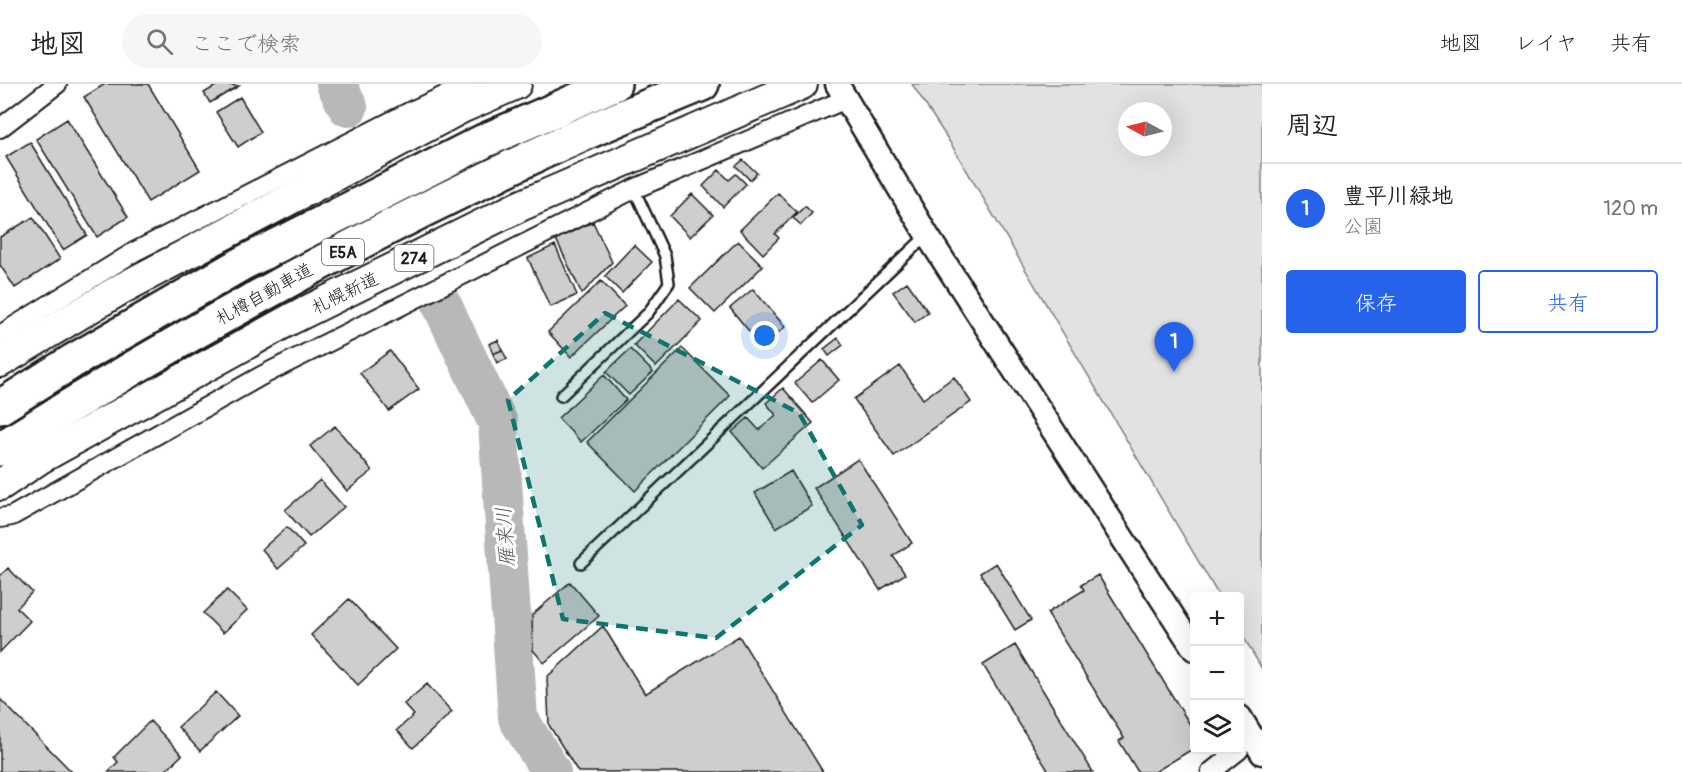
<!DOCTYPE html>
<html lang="ja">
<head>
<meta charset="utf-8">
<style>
	:root { --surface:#fff; --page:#f6f6f6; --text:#222; --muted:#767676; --line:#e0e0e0; --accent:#2563eb }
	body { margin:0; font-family:Pangolin,"Klee One",sans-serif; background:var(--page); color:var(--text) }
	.controls { position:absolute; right:18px; bottom:18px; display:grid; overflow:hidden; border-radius:6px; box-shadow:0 6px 24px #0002 }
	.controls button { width:54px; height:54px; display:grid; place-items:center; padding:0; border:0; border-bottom:2px solid var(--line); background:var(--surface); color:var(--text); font:30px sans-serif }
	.compass { position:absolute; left:1118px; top:18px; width:54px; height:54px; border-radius:50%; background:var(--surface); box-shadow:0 6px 24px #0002; rotate:277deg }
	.you { position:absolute; left:765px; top:252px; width:21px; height:21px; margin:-15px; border:4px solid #fff; border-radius:50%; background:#1a73e8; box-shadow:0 0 0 9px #1a73e833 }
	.badge { display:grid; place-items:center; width:39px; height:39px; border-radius:50%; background:var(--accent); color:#fff; font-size:20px; font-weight:700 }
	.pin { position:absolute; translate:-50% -50px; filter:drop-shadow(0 2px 3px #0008) }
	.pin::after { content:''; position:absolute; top:32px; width:21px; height:18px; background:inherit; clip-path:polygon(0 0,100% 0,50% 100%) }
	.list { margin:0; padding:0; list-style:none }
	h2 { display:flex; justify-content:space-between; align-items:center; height:78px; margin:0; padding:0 24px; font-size:26px }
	h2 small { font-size:20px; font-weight:400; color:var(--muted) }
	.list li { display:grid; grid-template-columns:39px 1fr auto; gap:18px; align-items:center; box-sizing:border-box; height:90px; padding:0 24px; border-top:2px solid var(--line) }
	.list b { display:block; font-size:22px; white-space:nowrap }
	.list p { margin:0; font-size:20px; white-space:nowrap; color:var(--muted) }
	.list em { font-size:20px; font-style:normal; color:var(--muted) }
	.actions { display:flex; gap:12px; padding:18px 24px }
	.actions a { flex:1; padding:14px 0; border:2px solid var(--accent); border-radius:6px; text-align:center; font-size:21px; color:var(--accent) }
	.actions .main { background:var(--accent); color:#fff }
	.icon { flex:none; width:33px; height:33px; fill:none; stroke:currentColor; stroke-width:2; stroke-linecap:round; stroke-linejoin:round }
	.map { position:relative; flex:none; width:1262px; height:688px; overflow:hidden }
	header { display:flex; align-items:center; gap:36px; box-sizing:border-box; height:84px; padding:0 30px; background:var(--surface); border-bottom:2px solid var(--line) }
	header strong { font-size:28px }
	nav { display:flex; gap:33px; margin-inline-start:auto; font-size:21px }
	.search { width:420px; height:54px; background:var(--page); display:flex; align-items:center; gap:15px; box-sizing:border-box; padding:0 21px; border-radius:33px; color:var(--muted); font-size:22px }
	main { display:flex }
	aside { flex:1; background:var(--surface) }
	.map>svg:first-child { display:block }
	.green { fill:#e2e2e2; stroke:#7f7f7f; stroke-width:1.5; fill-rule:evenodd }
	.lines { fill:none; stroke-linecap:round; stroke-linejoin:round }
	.river { stroke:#b8b8b8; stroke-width:40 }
	.building { fill:#cecece; stroke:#1c1c1c; stroke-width:1.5 }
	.service-casing { stroke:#1c1c1c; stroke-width:14 }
	.minor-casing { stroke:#1c1c1c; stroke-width:22 }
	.tertiary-casing { stroke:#1c1c1c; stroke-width:27 }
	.trunk-casing { stroke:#1c1c1c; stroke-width:34 }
	.motorway-casing { stroke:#1c1c1c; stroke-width:38 }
	.service { stroke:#fff; stroke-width:9 }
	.minor { stroke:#fff; stroke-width:18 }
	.tertiary { stroke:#fff; stroke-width:22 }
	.trunk { stroke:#fff; stroke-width:30 }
	.motorway { stroke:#fff; stroke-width:33 }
	.marked { fill:#0f766e; fill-opacity:0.2; stroke:#0f766e; stroke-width:4.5; stroke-dasharray:12 8; stroke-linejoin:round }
	.labels { text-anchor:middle; stroke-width:6; stroke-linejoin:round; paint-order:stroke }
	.shield { fill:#fff; stroke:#606060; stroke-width:1.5 }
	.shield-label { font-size:16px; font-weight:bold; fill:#1c1c1c }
	.street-label { font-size:18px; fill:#1c1c1c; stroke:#fff }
	.water-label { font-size:20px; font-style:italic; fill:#5a5a5a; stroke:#fff }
</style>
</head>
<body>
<header>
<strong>地図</strong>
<div class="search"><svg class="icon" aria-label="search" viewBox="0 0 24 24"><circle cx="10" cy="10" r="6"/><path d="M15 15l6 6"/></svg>ここで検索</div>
<nav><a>地図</a><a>レイヤ</a><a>共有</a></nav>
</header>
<main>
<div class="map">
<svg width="1262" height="688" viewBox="0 0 1262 688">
	<rect width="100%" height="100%" fill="#fff"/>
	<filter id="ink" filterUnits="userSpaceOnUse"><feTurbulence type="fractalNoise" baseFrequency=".0167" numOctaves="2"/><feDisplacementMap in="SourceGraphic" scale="12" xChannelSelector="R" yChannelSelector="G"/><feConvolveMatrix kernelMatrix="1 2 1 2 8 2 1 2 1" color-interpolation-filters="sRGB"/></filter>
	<g filter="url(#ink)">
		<path class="green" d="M 912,0 L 1262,0 L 1262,585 L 1240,547 L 1240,512 L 1219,512 L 951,60 ZM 1127,27 L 1163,27 L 1163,63 L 1127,63 Z"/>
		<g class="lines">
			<path class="river" d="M 336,0 L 348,23
				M 442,221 L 498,339 L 518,634 L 551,688"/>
		</g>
		<path class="building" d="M 105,0 L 148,0 L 200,86 L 148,118 L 84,13 Z
			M 219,0 L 239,2 L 210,19 L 204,9 Z
			M 240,13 L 261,48 L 238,63 L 216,28 Z
			M 67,35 L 128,133 L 97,153 L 36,55 Z
			M 30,58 L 87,151 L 63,166 L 6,73 Z
			M 743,76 L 757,89 L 750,96 L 736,82 Z
			M 719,86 L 729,96 L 736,90 L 746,100 L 723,123 L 703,102 Z
			M 778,109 L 797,128 L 775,150 L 779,154 L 763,170 L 740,146 Z
			M 692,110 L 713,131 L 690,153 L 670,132 Z
			M 805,122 L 812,129 L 801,141 L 793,134 Z
			M 33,133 L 60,175 L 15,204 L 0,181 L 0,153 Z
			M 593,138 L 612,178 L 582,210 L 556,155 Z
			M 738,157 L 763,182 L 715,229 L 690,204 Z
			M 555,161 L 577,211 L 550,223 L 528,174 Z
			M 634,161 L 652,178 L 622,209 L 605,192 Z
			M 601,197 L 625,222 L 571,273 L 548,248 Z
			M 907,198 L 928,228 L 915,238 L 893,208 Z
			M 753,205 L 785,243 L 767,258 L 759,248 L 753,252 L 730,224 Z
			M 679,215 L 702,237 L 656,283 L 634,261 Z
			M 838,254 L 843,261 L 829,272 L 824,265 Z
			M 498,256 L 502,266 L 493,270 L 489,260 Z
			M 682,264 L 730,312 L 635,407 L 587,358 Z
			M 630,265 L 653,288 L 629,311 L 606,288 Z
			M 502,266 L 507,275 L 497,279 L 493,270 Z
			M 390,267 L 419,305 L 389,327 L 360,289 Z
			M 822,276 L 839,296 L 812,319 L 795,299 Z
			M 900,282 L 923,315 L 954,293 L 971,318 L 894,372 L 854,315 Z
			M 604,291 L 626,316 L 581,358 L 558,334 Z
			M 783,304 L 813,339 L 762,384 L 732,348 L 748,334 L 759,346 L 776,331 L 766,319 Z
			M 335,342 L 372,387 L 347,407 L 310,362 Z
			M 858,375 L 912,459 L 893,472 L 905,490 L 880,506 L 814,404 Z
			M 791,387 L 812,422 L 776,444 L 755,409 Z
			M 320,396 L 344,423 L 309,453 L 285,426 Z
			M 287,443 L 304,462 L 278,485 L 262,465 Z
			M 996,479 L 1031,536 L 1015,546 L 980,489 Z
			M 8,484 L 32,508 L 17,524 L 30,537 L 0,568 L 0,492 Z
			M 1098,491 L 1194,647 L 1194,664 L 1155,688 L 1138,688 L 1119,657 L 1124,654 L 1047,529 L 1084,506 L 1081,501 Z
			M 570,498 L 599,532 L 544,579 L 533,566 L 532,531 Z
			M 227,506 L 247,526 L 223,549 L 203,529 Z
			M 349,515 L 396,565 L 358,601 L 311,551 Z
			M 603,542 L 645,610 L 739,552 L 823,688 L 578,688 L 549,641 L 547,593 Z
			M 1015,561 L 1093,688 L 1049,688 L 983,581 Z
			M 427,600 L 452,628 L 413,664 L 397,646 L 414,631 L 404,620 Z
			M 216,608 L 238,632 L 200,667 L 178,643 Z
			M 0,615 L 72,688 L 0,688 Z
			M 150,637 L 182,671 L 164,688 L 108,688 L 118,678 L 114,673 Z"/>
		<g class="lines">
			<defs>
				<path id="service" d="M 561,312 L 648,229 L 669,199 L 665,172 L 634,105
					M 581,479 L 927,151"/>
				<path id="minor" d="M 0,44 L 57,0
					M 0,251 L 134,168 L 411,27 L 470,0
					M 0,434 L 12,432 L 261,292 L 634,105 L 846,15
					M 1211,688 L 1239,666"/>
				<path id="tertiary" d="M 837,0 L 927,151 L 1194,565
					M 1240,633 L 1262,669"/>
				<path id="trunk" d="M 0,278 L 121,205 L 461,24 L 516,0
					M 0,401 L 39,375 L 291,235 L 520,122 L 802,0"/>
				<path id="motorway" d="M 0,323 L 73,277 L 243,179 L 484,57 L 614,0
					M 0,365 C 161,264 327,171 499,89 C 565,56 634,28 702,0"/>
			</defs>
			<use href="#service" class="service-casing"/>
			<use href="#minor" class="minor-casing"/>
			<use href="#tertiary" class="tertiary-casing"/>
			<use href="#trunk" class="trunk-casing"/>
			<use href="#motorway" class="motorway-casing"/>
			<use href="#service" class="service"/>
			<use href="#minor" class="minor"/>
			<use href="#tertiary" class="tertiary"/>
			<use href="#trunk" class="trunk"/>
			<use href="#motorway" class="motorway"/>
		</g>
	</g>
	<path class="marked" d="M 605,229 L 799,329 L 862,441 L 716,554 L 563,535 L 508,316 Z"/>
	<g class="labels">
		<g class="shield">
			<rect x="322" y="155" width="42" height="26" rx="4.5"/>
			<rect x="394.5" y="161" width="39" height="26" rx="4.5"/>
		</g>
		<g class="shield-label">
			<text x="343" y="174">E5A</text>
			<text x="414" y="180">274</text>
		</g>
		<g class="street-label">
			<text transform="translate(345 209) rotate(-26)" y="6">札幌新道</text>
			<text transform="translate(264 210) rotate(-29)" y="6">札樽自動車道</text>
		</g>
		<g class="water-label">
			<text transform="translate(505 453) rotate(-94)" y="7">雁来川</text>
		</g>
	</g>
</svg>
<div class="controls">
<button>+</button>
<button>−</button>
<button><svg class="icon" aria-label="layers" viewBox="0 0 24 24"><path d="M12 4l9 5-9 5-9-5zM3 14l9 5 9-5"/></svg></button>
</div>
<svg class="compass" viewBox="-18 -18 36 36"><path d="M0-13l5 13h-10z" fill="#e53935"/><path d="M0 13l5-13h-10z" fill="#767676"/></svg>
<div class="you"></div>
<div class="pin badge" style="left:1174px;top:288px">1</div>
</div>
<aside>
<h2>周辺<small></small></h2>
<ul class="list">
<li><span class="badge">1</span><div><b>豊平川緑地</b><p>公園</p></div><em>120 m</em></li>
</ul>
<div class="actions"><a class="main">保存</a><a>共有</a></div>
</aside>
</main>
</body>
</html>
